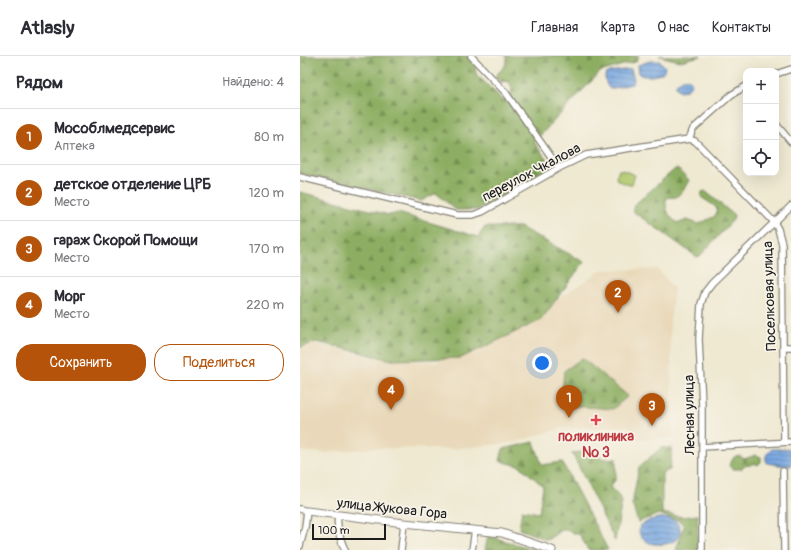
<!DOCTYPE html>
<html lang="ru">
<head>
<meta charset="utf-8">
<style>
	:root { --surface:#fff; --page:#f2f2f3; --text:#2b2b33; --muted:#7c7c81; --line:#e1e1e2; --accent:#b45309 }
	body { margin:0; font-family:Pangolin,sans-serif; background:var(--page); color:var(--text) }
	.controls { position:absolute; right:12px; top:12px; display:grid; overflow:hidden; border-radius:8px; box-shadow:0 4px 16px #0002 }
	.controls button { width:36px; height:36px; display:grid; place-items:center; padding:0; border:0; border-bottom:1px solid var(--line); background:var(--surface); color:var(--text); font:20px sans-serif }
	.scale { position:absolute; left:12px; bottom:10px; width:74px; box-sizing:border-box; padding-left:4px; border:2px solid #1c1c1c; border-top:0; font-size:11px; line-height:14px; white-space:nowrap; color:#1c1c1c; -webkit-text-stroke:3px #f7f3e8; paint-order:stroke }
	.you { position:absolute; left:242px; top:307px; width:14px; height:14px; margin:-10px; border:3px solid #fff; border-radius:50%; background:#1a73e8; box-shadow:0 0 0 6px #1a73e833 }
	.badge { display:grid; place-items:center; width:26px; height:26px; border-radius:50%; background:var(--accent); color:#fff; font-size:13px; font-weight:700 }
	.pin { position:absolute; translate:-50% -33px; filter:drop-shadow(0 1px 2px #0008) }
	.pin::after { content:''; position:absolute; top:21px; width:14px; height:12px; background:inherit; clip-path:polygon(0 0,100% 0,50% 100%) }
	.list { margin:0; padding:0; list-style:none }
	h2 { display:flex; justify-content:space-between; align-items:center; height:52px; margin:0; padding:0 16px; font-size:17px }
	h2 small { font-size:13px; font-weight:400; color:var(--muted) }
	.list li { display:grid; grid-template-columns:26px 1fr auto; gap:12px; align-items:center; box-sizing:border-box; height:56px; padding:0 16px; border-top:1px solid var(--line) }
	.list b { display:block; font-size:15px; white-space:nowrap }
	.list p { margin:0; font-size:13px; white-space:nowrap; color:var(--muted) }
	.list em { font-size:13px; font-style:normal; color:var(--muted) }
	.actions { display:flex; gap:8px; padding:12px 16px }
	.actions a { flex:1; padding:9px 0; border:1px solid var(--accent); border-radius:16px; text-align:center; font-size:14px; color:var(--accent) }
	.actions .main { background:var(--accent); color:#fff }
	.icon { flex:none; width:22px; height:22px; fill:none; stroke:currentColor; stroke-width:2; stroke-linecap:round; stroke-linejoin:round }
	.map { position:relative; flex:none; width:491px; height:494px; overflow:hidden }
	header { display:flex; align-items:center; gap:24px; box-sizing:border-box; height:56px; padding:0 20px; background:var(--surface); border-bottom:1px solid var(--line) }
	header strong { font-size:19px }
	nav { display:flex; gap:22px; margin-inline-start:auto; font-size:14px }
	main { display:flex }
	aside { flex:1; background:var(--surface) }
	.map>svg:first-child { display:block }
	.built { fill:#e9d9ba }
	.green { fill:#b2ca70; stroke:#677346 }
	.forest { fill:url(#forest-firs); stroke:#54653f }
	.water { fill:url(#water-rules); stroke:#49607e }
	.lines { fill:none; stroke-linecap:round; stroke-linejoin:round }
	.stream { stroke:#76a5e0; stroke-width:1.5 }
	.minor-casing { stroke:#868277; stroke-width:8 }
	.tertiary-casing { stroke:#868277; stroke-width:9 }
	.minor { stroke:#fff; stroke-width:5.5 }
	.tertiary { stroke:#fff; stroke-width:7 }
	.health-dot { fill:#e0444e; stroke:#f7f3e8; stroke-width:1.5 }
	.labels { text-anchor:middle; stroke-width:3.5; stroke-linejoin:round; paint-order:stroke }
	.street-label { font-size:14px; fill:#1c1c1c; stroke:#f7f3e8 }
	.health-label { font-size:14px; font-weight:bold; fill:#be3a42; stroke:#f7f3e8 }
</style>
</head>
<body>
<header>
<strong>Atlasly</strong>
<nav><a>Главная</a><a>Карта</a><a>О нас</a><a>Контакты</a></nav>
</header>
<main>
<aside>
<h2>Рядом<small>Найдено: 4</small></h2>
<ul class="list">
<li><span class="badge">1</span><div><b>Мособлмедсервис</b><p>Аптека</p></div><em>80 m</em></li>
<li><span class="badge">2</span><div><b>детское отделение ЦРБ</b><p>Место</p></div><em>120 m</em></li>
<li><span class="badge">3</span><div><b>гараж Скорой Помощи</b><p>Место</p></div><em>170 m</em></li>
<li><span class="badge">4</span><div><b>Морг</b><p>Место</p></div><em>220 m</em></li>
</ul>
<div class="actions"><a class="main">Сохранить</a><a>Поделиться</a></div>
</aside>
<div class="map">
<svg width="491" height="494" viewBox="0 0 491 494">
	<defs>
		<pattern id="forest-firs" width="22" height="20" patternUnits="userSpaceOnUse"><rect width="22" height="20" fill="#8dae62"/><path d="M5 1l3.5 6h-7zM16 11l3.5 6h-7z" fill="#728d50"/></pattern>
		<pattern id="water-rules" width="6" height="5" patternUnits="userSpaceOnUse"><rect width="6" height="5" fill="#76a5e0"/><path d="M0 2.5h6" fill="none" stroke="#6086b5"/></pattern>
	</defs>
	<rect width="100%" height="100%" fill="#f7f3e8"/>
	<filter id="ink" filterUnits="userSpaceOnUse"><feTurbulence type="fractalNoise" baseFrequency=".025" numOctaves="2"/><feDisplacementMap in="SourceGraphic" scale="8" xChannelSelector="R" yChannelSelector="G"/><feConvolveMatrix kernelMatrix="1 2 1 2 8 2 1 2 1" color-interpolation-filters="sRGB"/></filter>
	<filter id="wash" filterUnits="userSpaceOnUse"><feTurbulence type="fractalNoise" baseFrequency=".012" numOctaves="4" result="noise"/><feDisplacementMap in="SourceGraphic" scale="16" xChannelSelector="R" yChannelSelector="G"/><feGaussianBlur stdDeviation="0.9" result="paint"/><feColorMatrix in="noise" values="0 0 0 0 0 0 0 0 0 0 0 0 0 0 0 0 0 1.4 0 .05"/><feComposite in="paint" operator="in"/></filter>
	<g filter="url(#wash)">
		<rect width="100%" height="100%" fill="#efe9d2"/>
		<path class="built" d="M 357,213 L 374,232 L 370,265 L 373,382 L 330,383 L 329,370 L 262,372 L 216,386 L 155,393 L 75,392 L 23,397 L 0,395 L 0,294 L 15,288 L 70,301 L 137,306 L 244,252 L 302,214 Z"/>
		<path class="green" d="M 319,114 L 322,114 L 335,119 L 332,128 L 329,129 L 317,124 L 316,121 Z"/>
		<path class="forest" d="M 0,0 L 168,0 L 175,9 L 176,18 L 204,45 L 211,38 L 212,32 L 208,25 L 201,26 L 195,20 L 205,10 L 207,2 L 205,0 L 339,0 L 336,6 L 326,8 L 300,16 L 234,86 L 253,112 L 177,154 L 156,154 L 136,137 L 121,145 L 0,117 Z
			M 359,0 L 401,0 L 380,5 Z
			M 375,113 L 378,113 L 389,124 C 388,128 379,140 376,141 C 375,142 370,141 369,141 L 366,143 C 365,153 369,163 379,167 L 387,164 L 399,168 L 415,160 L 417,156 L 416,151 L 401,141 L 402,136 L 405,135 L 434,159 L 433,164 L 400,200 L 397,201 L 334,156 L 333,154 L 334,149 Z
			M 0,136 L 89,159 L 98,157 L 178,181 L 185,171 L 220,171 L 284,206 L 241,264 L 161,302 L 92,304 L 16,286 L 0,292 Z
			M 282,302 L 328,340 L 313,353 L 261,349 L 264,315 Z
			M 234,386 L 242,409 L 262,406 L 308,494 L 288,494 L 280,479 L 263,473 L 247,484 L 219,473 L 222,454 L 239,457 L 243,430 L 220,410 L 200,405 L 203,393 Z
			M 361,392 L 372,392 L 370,414 L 362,417 L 362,457 L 383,461 L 398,459 L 397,494 L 376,494 L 384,470 L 380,465 L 359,458 L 338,466 L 332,448 L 339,411 Z
			M 292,395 L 303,403 L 316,402 L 316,423 L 310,431 L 322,444 L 315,485 L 272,397 Z
			M 456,399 L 461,401 L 461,406 L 458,409 L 454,407 L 450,409 L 444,410 L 442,413 L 433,413 L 429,410 L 434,401 L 440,400 L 444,403 Z
			M 188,480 L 236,494 L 185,494 Z"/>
		<path class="water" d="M 350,5 L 360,5 L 365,11 C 364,14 365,15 362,17 C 357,20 343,22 339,18 L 338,9 Z
			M 331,13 L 334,24 L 332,28 L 310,33 C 306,30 305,23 305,19 L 309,16 Z
			M 383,23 C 387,22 391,23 392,28 L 387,34 L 380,35 L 376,32 C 375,27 379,25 383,23 Z
			M 472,393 L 491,393 L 491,410 L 485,410 L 467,407 C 464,400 467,397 472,393 Z
			M 360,462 C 368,462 379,463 380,473 C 384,494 332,494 340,470 L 350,464 Z"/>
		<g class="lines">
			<path class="stream" d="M 486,460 L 487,494"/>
		</g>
	</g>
	<g filter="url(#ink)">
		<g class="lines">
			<defs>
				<path id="minor" d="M 171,0 L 206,37 L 259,112
					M 476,18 L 491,13
					M 476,68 L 491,86
					M 389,83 L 395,85 L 401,91 L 474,166 L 478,173 L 482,188 L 484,386
					M 389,83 L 393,73 L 431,39 L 446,30
					M 0,121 L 157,159 L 173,159 L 182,156 L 259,112 L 286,99 L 389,83
					M 483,291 L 491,291
					M 402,391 L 491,386
					M 483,415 L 484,494
					M 0,453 L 7,455 L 5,471 L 0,490
					M 38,459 C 36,472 40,483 45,494
					M 101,494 L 104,467
					M 172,494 L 175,474
					M 402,494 L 402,350 L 399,283 L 401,248 L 405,236 L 412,227 L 491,150"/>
				<path id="tertiary" d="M 7,455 L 104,467 L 202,477 L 252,494"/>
			</defs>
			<use href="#minor" class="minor-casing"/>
			<use href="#tertiary" class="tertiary-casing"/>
			<use href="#minor" class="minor"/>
			<use href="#tertiary" class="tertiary"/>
		</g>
	</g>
	<path class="health-dot" d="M294 358h4v4h4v4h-4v4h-4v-4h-4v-4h4z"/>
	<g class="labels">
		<g class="street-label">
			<text transform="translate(231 116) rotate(-28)" y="5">переулок Чкалова</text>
			<text transform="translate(469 240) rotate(-92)" y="5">Поселковая улица</text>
			<text transform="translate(389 359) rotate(-91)" y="5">Лесная улица</text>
			<text transform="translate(92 452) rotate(6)" y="5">улица Жукова Гора</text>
		</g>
		<g class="health-label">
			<text x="296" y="385">поликлиника<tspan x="296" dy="16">№ 3</tspan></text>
		</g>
	</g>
</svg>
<div class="controls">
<button>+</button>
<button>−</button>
<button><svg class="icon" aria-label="locate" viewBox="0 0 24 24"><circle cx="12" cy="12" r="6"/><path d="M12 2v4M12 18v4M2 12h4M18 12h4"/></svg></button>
</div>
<div class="scale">100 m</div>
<div class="you"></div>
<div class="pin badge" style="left:269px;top:362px">1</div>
<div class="pin badge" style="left:318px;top:257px">2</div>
<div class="pin badge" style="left:352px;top:370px">3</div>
<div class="pin badge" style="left:91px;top:354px">4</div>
</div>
</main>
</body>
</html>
